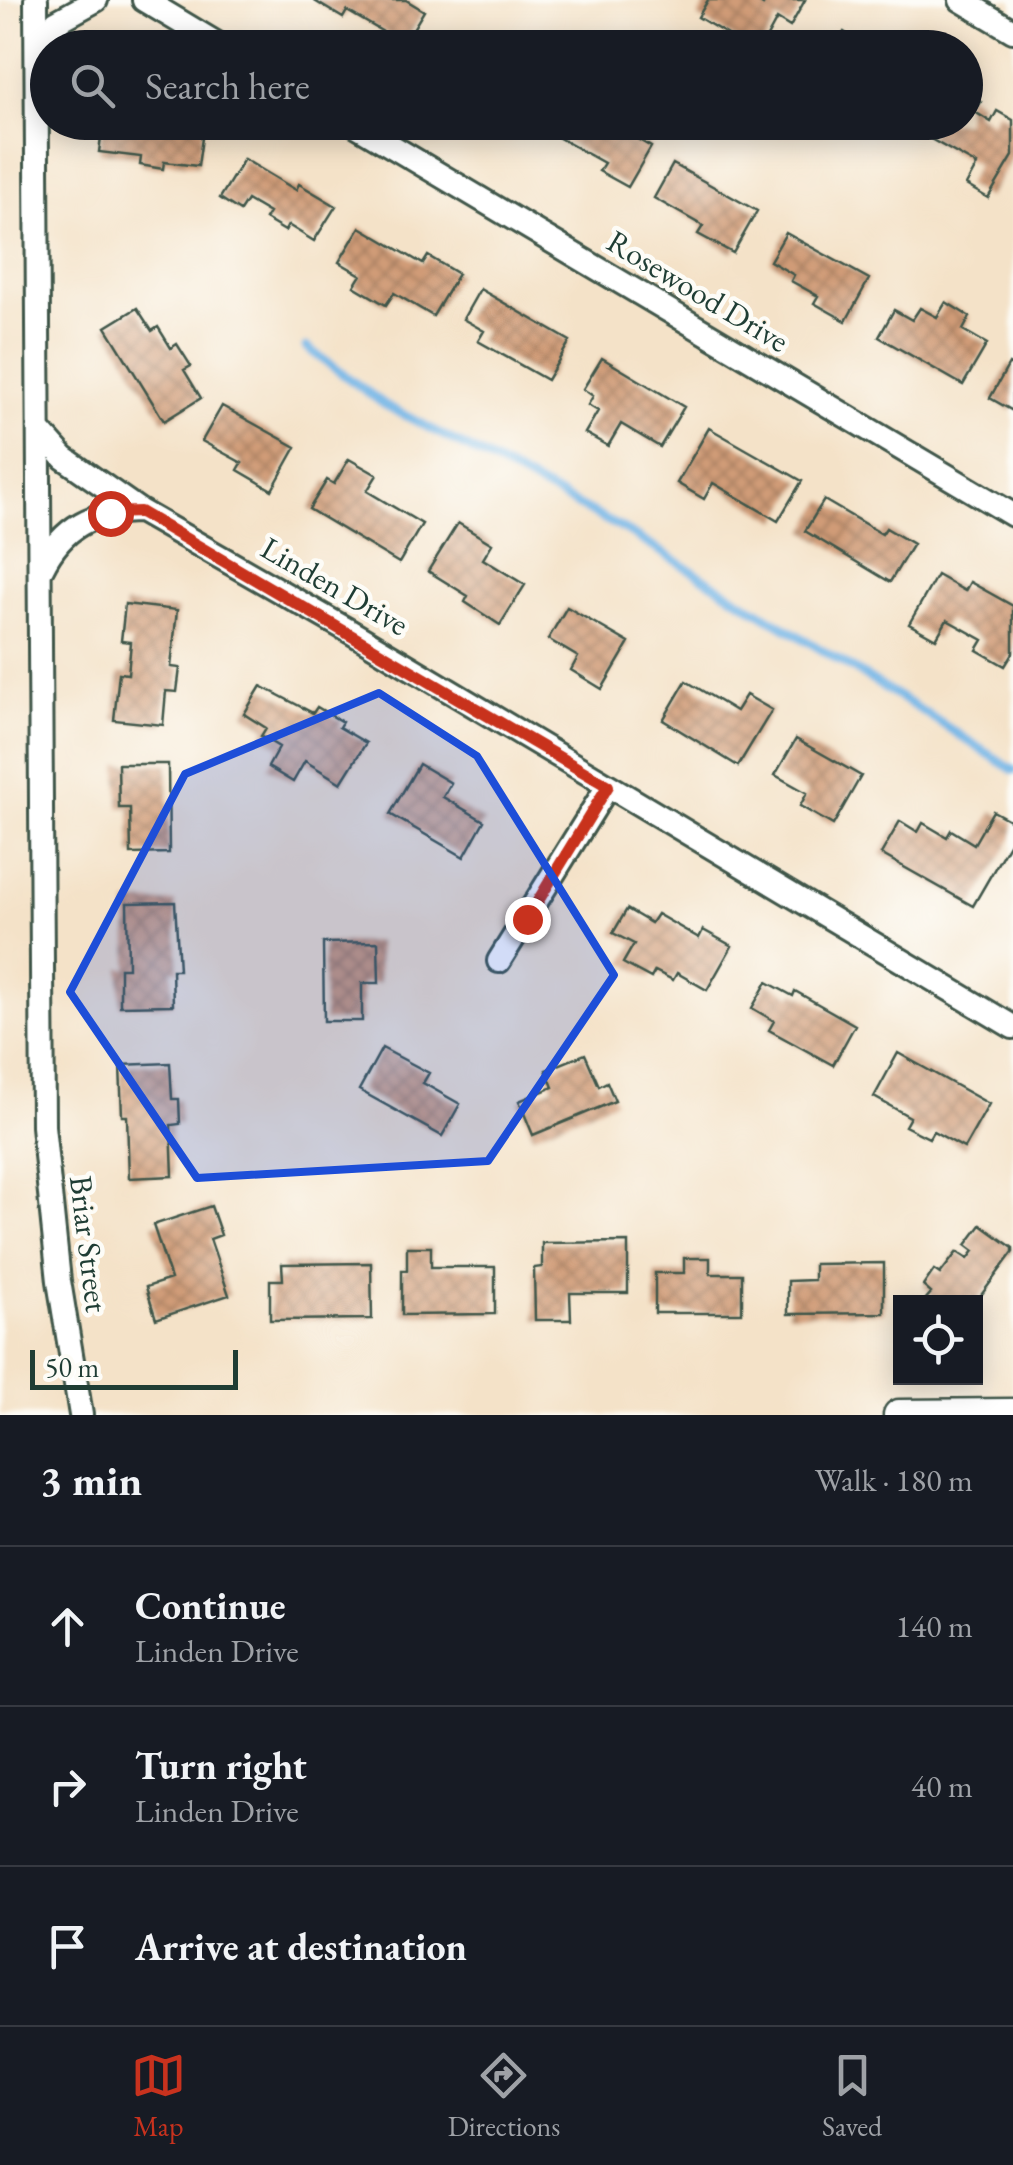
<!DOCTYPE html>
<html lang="en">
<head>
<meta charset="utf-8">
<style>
	:root { --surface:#171b24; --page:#20242c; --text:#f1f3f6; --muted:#9ea1a6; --line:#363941; --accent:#c8321e }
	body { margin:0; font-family:"EB Garamond",serif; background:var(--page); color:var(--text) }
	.controls { position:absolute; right:30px; bottom:30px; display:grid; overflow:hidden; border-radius:0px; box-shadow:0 5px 25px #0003 }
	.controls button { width:90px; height:90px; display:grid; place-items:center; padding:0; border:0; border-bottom:2px solid var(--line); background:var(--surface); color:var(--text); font:50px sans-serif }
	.scale { position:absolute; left:30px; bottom:25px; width:208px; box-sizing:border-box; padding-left:10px; border:5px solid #1f3d34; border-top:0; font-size:28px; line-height:35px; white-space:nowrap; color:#1f3d34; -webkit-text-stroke:8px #fdfcf7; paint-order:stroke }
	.stop { position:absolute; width:30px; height:30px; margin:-22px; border:8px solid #c8321e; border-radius:50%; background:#fff }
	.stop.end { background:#c8321e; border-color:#fff; box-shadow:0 2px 10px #0008 }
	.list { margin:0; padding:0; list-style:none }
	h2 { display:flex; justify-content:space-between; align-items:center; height:130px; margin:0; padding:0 40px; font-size:42px }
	h2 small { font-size:32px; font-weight:400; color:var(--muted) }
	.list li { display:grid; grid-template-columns:65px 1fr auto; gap:30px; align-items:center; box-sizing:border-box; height:160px; padding:0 40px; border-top:2px solid var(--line) }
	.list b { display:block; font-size:38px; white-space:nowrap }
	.list p { margin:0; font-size:32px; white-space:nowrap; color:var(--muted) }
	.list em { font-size:32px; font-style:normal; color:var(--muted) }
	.icon { flex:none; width:55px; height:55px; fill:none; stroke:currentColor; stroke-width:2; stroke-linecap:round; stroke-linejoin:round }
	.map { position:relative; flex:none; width:1013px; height:1415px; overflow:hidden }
	.search { position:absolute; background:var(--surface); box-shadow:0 5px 25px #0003; left:30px; right:30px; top:30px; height:110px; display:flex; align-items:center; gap:25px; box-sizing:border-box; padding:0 35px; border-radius:55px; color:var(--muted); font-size:38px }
	.sheet { height:610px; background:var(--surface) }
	nav { display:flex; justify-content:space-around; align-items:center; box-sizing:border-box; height:140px; border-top:2px solid var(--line); background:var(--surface); font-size:28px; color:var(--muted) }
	nav a { display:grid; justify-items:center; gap:5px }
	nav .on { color:var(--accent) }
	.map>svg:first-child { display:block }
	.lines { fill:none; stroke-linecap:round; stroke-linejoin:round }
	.stream { stroke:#70b3e5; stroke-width:9 }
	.building { fill:url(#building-cross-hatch) }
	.minor-casing { stroke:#3f564a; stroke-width:28 }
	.tertiary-casing { stroke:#3f564a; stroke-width:35 }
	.minor { stroke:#fff; stroke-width:22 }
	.tertiary { stroke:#fff; stroke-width:30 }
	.route { stroke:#c8321e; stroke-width:12 }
	.marked { fill:#1d4ed8; fill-opacity:0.2; stroke:#1d4ed8; stroke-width:8; stroke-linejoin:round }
	.labels { text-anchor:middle; stroke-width:9; stroke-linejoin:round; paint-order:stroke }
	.street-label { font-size:32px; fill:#1f3d34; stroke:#fdfcf7 }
</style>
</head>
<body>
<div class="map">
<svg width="1013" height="1415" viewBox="0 0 1013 1415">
	<defs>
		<pattern id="building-cross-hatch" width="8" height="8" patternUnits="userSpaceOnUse" patternTransform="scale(2.5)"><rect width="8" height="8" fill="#d09b77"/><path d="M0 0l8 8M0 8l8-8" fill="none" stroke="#a88062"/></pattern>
	</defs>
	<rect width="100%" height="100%" fill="#fdfcf7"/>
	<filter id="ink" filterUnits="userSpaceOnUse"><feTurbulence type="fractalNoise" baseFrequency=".01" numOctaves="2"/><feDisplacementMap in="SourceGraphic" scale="20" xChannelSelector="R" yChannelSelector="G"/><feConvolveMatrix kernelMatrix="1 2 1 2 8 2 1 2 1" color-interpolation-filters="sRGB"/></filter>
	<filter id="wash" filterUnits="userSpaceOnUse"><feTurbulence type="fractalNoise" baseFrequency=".0048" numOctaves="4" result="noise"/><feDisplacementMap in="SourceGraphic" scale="40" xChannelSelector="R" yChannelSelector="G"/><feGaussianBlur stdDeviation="2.25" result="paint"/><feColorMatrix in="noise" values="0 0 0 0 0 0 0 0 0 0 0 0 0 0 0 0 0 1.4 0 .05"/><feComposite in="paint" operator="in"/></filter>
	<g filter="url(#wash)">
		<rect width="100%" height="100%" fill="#f4e2c8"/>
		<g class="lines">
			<path class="stream" d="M 306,347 L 385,405 L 625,530 L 927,714 L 1013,770"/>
		</g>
		<g id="blocks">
			<path class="building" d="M 313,0 L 406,0 L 424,11 L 404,44 L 347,11 L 343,18 Z
				M 708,0 L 755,0 L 763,5 L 766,0 L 805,0 L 790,27 L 777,19 L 761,48 L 750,48 L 698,17 Z
				M 844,32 L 869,48 L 834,48 Z
				M 966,94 L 981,102 L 975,112 L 991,122 L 997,111 L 1013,120 L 1013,156 L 988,198 L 966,185 L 977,165 L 929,138 L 937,122 L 966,122 Z
				M 103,122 L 204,124 L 198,166 L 164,162 L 163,169 L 140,165 L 141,157 L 99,152 Z
				M 549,122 L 608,122 L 651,147 L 628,187 L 599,171 L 604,163 L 545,130 Z
				M 244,159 L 296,190 L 299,184 L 336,206 L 314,241 L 288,225 L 285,231 L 265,219 L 269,213 L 247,200 L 240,211 L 220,198 Z
				M 673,164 L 757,211 L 733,253 L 698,234 L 703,226 L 654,198 Z
				M 360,227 L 423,264 L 428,256 L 458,274 L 433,316 L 394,293 L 386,305 L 354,286 L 361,275 L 339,262 Z
				M 786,233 L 869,279 L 846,321 L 814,303 L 818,296 L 791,281 L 794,275 L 770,261 Z
				M 480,289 L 570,341 L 547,380 L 478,341 L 484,331 L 463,319 Z
				M 946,302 L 970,317 L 963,330 L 987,344 L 963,385 L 879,337 L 894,310 L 912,320 L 920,308 L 937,317 Z
				M 137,308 L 152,331 L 158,327 L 171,348 L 177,344 L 191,366 L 184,370 L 201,398 L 164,421 L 106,327 Z
				M 602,358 L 684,407 L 660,447 L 621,424 L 608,446 L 585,433 L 598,411 L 588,405 L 593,396 L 583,389 Z
				M 1009,364 L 1013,367 L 1013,411 L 990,398 Z
				M 222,406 L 296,447 L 272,490 L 238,470 L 242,463 L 202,441 Z
				M 709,428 L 802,481 L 778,521 L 713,483 L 704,499 L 677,483 Z
				M 349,459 L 377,475 L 367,491 L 422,524 L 399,563 L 309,509 L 327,480 L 334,484 Z
				M 824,500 L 882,534 L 886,528 L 913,544 L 890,582 L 805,531 Z
				M 458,523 L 492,544 L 483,559 L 525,585 L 500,625 L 465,602 L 468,596 L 428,571 Z
				M 937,575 L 965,591 L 970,582 L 1013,606 L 1013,653 L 1005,666 L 977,650 L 983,640 L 947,620 L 936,639 L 909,624 Z
				M 125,604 L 177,610 L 171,667 L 180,668 L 177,692 L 166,691 L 163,725 L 114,720 L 119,673 L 128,674 L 131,642 L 121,641 Z
				M 567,607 L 629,643 L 602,689 L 571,670 L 578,657 L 548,639 Z
				M 686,681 L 736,711 L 746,695 L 772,710 L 738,766 L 663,720 Z
				M 261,686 L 313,713 L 317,707 L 342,722 L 339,727 L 366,743 L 341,783 L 305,761 L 293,782 L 268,767 L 279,747 L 261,736 L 266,728 L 244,714 Z
				M 796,739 L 861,776 L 833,825 L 800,806 L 807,793 L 775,775 Z
				M 118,764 L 168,764 L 169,853 L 131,854 L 130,808 L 119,808 Z
				M 419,764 L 451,783 L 443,797 L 484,821 L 464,857 L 390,814 Z
				M 993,811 L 1013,822 L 1013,837 L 973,906 L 881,854 L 900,821 L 918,832 L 923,823 L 947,837 L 951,830 L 974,844 Z
				M 175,902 L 179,970 L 172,970 L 173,1005 L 120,1006 L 120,968 L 128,968 L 127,903 Z
				M 627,909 L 651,923 L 657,914 L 699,938 L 703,930 L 732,946 L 707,990 L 677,973 L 673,980 L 655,971 L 651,978 L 623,963 L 634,944 L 613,933 Z
				M 378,942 L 379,983 L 362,983 L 362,1021 L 324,1021 L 323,943 Z
				M 767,982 L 793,996 L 795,991 L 855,1025 L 833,1065 L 769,1030 L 774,1021 L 752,1008 Z
				M 382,1048 L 429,1073 L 423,1083 L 460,1104 L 442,1136 L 359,1090 Z
				M 898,1053 L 989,1104 L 964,1148 L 933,1131 L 929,1138 L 905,1126 L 910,1117 L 874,1097 Z
				M 585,1054 L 599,1086 L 607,1082 L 615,1101 L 533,1135 L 519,1101 L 553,1087 L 546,1070 Z
				M 170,1063 L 172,1099 L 179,1099 L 180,1124 L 171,1125 L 173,1176 L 129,1178 L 127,1116 L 122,1116 L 120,1065 Z
				M 211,1206 L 221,1235 L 210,1239 L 229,1295 L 156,1319 L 146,1287 L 171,1279 L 153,1225 Z
				M 981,1225 L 1013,1248 L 1013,1252 L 976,1302 L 924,1301 L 931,1293 L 923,1286 L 934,1270 L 940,1274 L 957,1252 L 968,1259 L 974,1251 L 966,1245 Z
				M 628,1242 L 628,1293 L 570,1293 L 571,1320 L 535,1320 L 534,1268 L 542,1267 L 542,1243 Z
				M 407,1247 L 431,1247 L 431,1267 L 495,1267 L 495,1314 L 402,1315 L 402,1270 L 407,1270 Z
				M 684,1258 L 710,1258 L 710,1274 L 742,1274 L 742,1313 L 655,1313 L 655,1273 L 684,1273 Z
				M 371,1263 L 372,1319 L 270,1320 L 270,1280 L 283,1280 L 282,1264 Z
				M 884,1263 L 884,1313 L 788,1314 L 788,1281 L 814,1280 L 814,1264 Z"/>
		</g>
	</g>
	<g filter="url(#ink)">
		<use href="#blocks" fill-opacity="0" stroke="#3f564a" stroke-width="2.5"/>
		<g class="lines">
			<defs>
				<path id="minor" d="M 36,0 L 43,1126 L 59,1281 L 81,1415
					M 144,0 L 224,48
					M 961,0 L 1013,31
					M 38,42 L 56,22 L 96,0
					M 351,122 L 1013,515
					M 39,430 L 64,458 L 140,511 L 351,632 L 1013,1027
					M 42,568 C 63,526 93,511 140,511
					M 499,961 L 608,786"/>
				<path id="tertiary" d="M 899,1415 L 1013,1414"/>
			</defs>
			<use href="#minor" class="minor-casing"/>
			<use href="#tertiary" class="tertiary-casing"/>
			<use href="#minor" class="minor"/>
			<use href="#tertiary" class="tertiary"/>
		</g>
	</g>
	<g class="lines" filter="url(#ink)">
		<path class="route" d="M 110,513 L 140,512 L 608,786 L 527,919"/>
	</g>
	<path class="marked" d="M 379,693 L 477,756 L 614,975 L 488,1161 L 197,1178 L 70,992 L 185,774 Z"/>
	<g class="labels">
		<g class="street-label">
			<text transform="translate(698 291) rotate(31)" y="11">Rosewood Drive</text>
			<text transform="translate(335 586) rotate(30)" y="11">Linden Drive</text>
			<text transform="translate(89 1244) rotate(83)" y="11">Briar Street</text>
		</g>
	</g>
</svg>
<div class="controls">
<button><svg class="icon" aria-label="locate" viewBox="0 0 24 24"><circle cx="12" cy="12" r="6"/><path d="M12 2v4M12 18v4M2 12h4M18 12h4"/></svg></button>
</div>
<div class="scale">50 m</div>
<div class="stop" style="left:110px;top:513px"></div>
<div class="stop end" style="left:527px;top:919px"></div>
<div class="search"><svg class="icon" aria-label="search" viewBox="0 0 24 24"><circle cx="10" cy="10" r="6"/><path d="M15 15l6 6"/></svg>Search here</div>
</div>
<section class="sheet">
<h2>3 min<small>Walk · 180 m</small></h2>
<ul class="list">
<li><svg class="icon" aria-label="ahead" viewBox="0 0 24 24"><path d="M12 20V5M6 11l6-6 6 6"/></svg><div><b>Continue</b><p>Linden Drive</p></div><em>140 m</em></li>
<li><svg class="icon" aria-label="right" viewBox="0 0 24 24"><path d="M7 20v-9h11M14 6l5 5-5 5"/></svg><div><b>Turn right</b><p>Linden Drive</p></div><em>40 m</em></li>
<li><svg class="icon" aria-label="arrive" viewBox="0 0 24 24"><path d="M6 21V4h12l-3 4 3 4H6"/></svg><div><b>Arrive at destination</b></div></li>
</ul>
</section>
<nav>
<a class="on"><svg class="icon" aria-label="map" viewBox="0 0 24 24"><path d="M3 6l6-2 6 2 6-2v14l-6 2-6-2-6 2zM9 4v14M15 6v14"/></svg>Map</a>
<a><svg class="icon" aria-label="directions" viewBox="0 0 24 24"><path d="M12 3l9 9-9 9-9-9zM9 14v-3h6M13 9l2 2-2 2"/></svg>Directions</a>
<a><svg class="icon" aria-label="saved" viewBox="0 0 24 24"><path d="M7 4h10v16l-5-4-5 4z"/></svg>Saved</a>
</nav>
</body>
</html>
